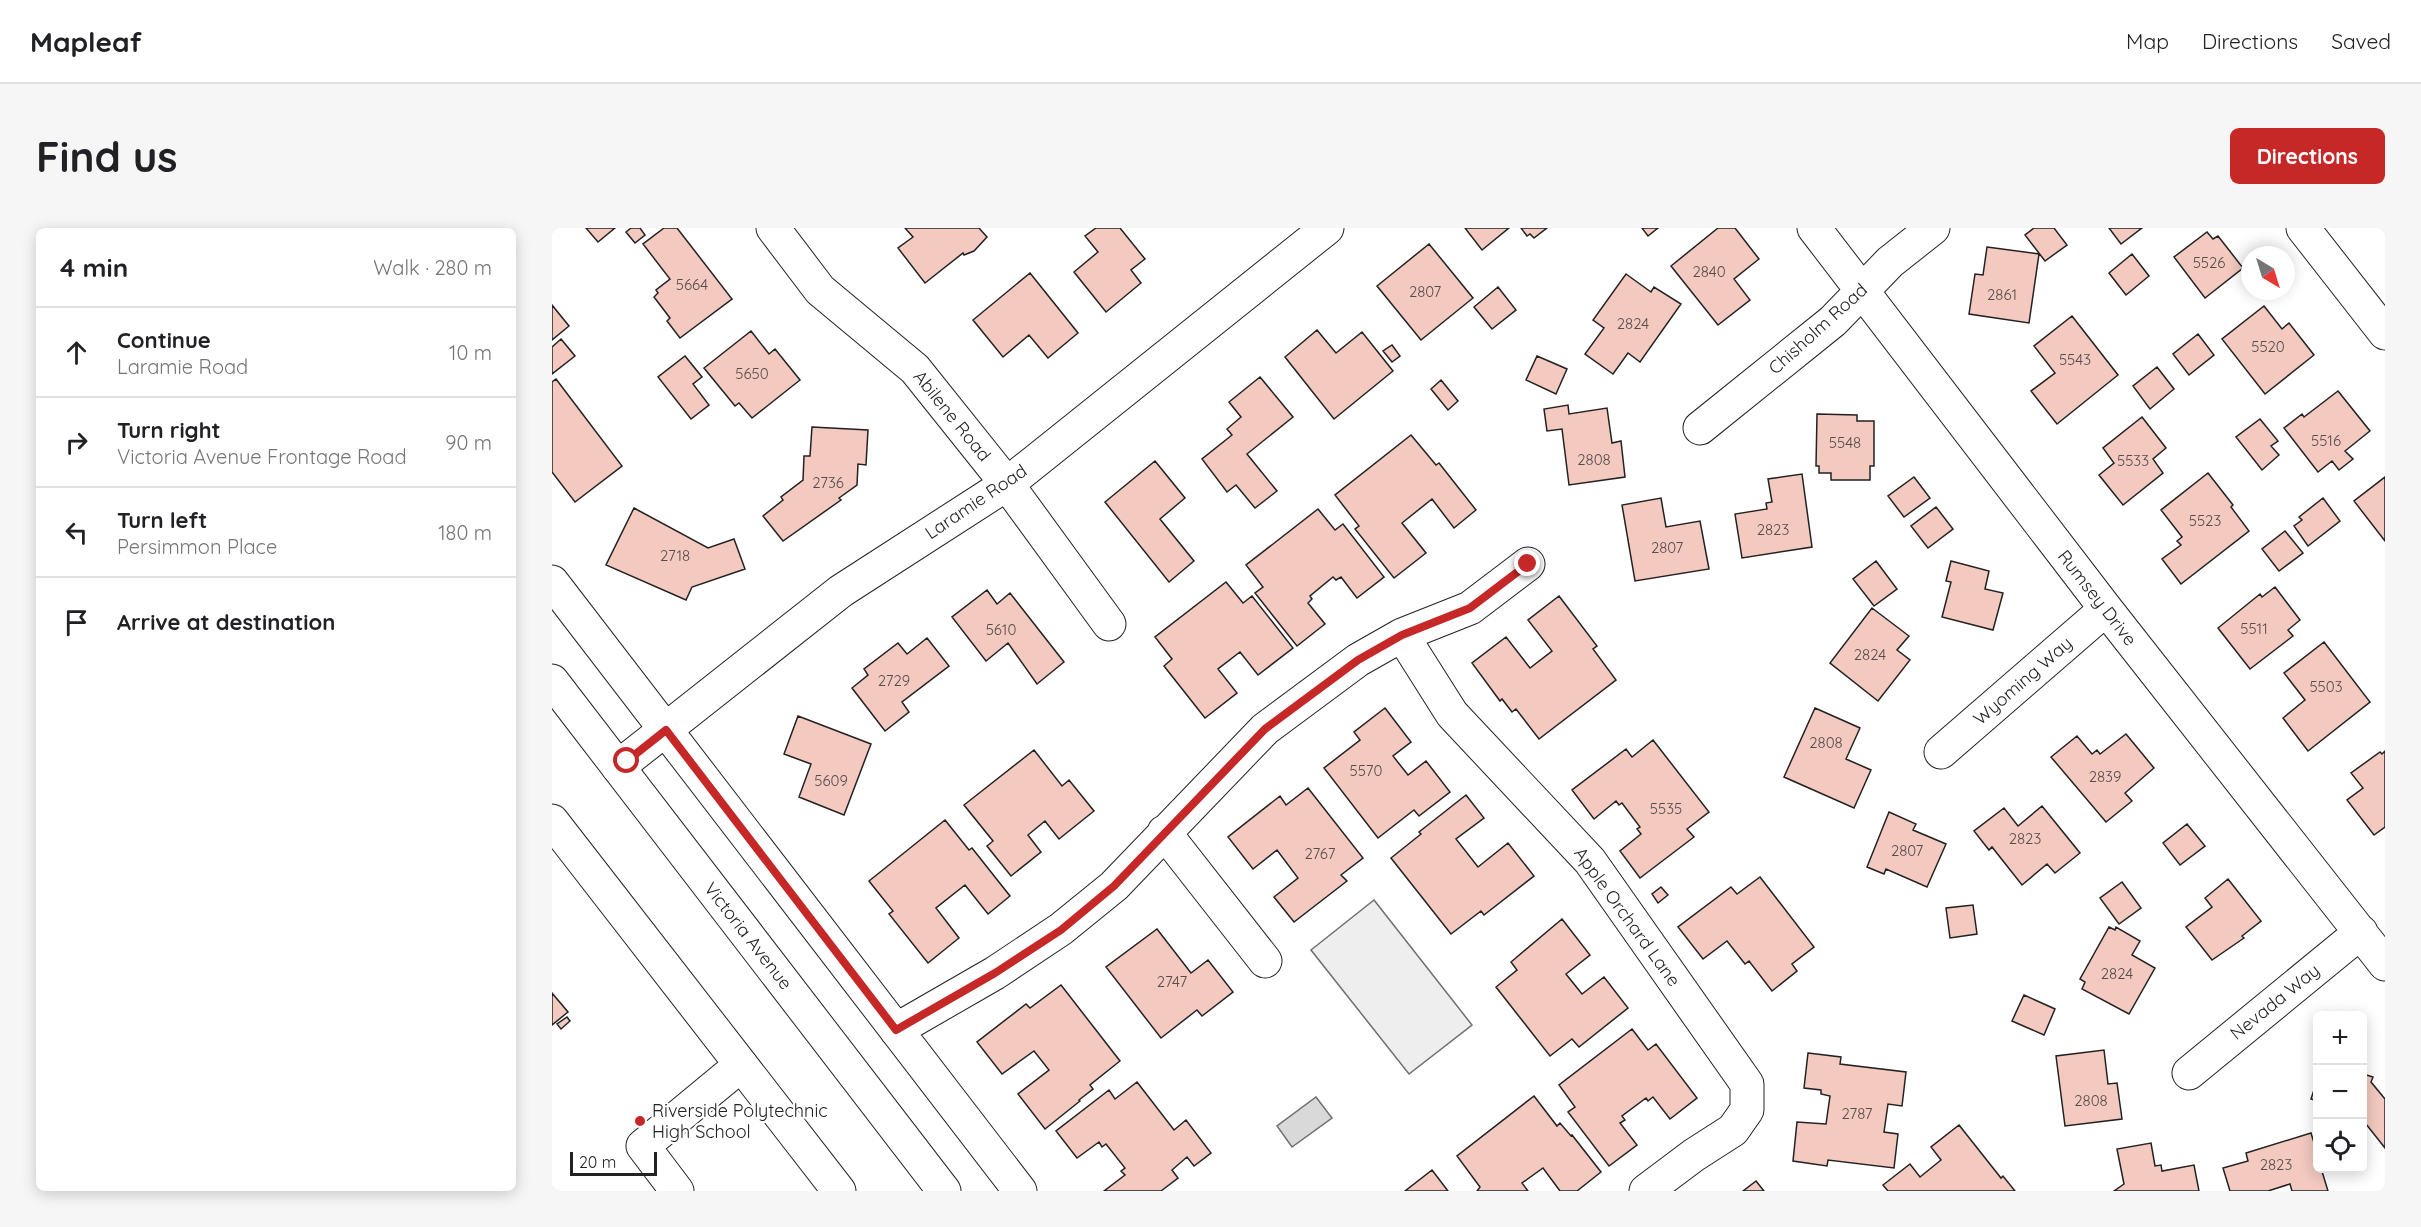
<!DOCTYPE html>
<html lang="en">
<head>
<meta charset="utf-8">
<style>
	:root { --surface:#fff; --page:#f6f6f6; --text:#202124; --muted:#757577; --line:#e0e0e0; --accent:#c62828 }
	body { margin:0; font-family:Quicksand,sans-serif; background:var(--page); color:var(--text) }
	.controls { position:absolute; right:18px; bottom:18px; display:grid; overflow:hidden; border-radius:9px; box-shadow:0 3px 15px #0003 }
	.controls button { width:54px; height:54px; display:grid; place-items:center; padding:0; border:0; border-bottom:2px solid var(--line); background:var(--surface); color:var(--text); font:30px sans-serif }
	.compass { position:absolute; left:1689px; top:18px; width:54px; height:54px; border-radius:50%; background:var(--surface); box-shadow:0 3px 15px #0003; rotate:142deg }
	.scale { position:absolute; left:18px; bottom:15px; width:87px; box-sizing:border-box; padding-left:6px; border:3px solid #222; border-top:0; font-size:16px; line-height:21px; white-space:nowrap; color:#222; -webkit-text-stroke:4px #fff; paint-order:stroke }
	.stop { position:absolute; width:18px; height:18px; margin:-14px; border:4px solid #c62828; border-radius:50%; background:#fff }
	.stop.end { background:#c62828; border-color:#fff; box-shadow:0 2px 6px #0008 }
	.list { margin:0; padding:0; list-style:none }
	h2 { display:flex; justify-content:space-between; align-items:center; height:78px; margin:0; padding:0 24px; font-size:26px }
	h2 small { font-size:20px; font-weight:400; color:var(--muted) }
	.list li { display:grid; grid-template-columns:39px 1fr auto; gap:18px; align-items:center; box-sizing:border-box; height:90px; padding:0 24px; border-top:2px solid var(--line) }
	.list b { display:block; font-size:22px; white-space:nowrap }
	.list p { margin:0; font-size:20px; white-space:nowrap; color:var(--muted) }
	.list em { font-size:20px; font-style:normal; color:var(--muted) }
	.icon { flex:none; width:33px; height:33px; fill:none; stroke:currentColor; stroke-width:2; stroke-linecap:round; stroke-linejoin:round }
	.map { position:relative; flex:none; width:1833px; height:963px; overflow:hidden; border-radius:9px }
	header { display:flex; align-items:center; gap:36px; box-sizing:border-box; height:84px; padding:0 30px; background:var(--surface); border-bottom:2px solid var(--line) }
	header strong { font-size:28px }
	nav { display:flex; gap:33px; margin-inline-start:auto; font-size:21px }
	.intro { display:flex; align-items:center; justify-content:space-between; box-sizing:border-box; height:144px; padding:0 36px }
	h1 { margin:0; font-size:42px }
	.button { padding:15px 27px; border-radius:9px; background:var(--accent); color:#fff; font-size:21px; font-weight:700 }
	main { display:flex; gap:36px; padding:0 36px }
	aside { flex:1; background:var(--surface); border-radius:9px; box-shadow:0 3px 15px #0003 }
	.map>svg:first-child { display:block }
	.green { fill:#eee; stroke:#6f6f6f; stroke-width:1.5 }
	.water { fill:#d9d9d9; stroke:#6f6f6f; stroke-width:1.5 }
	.building { fill:#f3c9c0; stroke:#222; stroke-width:1.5 }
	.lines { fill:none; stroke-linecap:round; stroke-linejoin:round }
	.minor-casing { stroke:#222; stroke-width:35 }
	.major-casing { stroke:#222; stroke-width:35 }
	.minor { stroke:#fff; stroke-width:33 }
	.major { stroke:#fff; stroke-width:33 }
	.route { stroke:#c62828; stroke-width:8 }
	.poi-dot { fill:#c62828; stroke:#fff; stroke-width:2 }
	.labels { text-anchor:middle; stroke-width:4.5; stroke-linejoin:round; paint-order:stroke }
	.number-label { font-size:15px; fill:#564c4a }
	.street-label { font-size:18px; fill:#222; stroke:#fff }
	.poi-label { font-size:18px; fill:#222; stroke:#fff; text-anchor:start }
</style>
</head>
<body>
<header>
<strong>Mapleaf</strong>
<nav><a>Map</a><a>Directions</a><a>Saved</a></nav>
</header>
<div class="intro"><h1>Find us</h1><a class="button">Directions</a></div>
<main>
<aside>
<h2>4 min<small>Walk · 280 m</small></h2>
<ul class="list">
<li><svg class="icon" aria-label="ahead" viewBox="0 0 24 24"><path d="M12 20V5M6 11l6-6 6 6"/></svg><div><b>Continue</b><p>Laramie Road</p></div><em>10 m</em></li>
<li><svg class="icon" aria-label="right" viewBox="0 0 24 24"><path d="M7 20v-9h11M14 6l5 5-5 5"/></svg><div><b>Turn right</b><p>Victoria Avenue Frontage Road</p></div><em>90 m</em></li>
<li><svg class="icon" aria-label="left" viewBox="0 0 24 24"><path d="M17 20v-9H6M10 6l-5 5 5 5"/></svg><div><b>Turn left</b><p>Persimmon Place</p></div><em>180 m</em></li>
<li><svg class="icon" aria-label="arrive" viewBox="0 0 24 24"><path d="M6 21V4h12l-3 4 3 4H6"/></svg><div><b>Arrive at destination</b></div></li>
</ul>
</aside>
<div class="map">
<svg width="1833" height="963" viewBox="0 0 1833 963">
	<rect width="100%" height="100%" fill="#fff"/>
	<path class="green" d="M 822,672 L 920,797 L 857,846 L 759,722 Z"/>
	<path class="water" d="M 764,869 L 780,890 L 740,919 L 725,898 Z"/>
	<path class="building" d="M 34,0 L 63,0 L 46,14 Z
		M 79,0 L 88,0 L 93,7 L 83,15 L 74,4 Z
		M 112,0 L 125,0 L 180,71 L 128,110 L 115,93 L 118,90 L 102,69 L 106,65 L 104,62 L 118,51 L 91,16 Z
		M 353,0 L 427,0 L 435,9 L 422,23 L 412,27 L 411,25 L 373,55 L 346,20 L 361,9 Z
		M 544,0 L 568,0 L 593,31 L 579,42 L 589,55 L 554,84 L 522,44 L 546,24 L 533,8 Z
		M 913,0 L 957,0 L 930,22 Z
		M 969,0 L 995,0 L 982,10 L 978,6 L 975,8 Z
		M 1090,0 L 1106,0 L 1096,8 Z
		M 1166,0 L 1183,0 L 1207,31 L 1182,51 L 1198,72 L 1166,97 L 1119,38 Z
		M 1482,0 L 1502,0 L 1515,17 L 1493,33 L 1473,7 Z
		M 1557,0 L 1590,0 L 1569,16 Z
		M 1655,4 L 1661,11 L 1666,8 L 1691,40 L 1653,70 L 1622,29 Z
		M 877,16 L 921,70 L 869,112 L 825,58 Z
		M 1435,19 L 1487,26 L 1477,95 L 1417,86 L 1423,46 L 1431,47 Z
		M 1580,26 L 1597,48 L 1574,67 L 1557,45 Z
		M 478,45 L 526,105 L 496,130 L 477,107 L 451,129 L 421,92 Z
		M 1074,46 L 1099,64 L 1102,59 L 1129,76 L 1088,134 L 1076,125 L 1061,146 L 1033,126 L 1052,100 L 1041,92 Z
		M 946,59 L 964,82 L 940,101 L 922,79 Z
		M 0,77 L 17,98 L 0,112 Z
		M 1712,78 L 1730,101 L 1737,95 L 1762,127 L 1713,166 L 1670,111 Z
		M 1520,88 L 1566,147 L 1505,196 L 1479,163 L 1503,145 L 1482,118 Z
		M 765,102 L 784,125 L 810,104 L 841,143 L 782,191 L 733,129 Z
		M 199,103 L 217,126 L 223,121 L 248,152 L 200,190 L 187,175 L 183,178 L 152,140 Z
		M 1646,106 L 1662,127 L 1637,147 L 1621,126 Z
		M 9,111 L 23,128 L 0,146 L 0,119 Z
		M 840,117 L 848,128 L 840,134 L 831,123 Z
		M 133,128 L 150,149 L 141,156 L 157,177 L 139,191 L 106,149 Z
		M 985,128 L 1015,141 L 1004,166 L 974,152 Z
		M 1605,139 L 1622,161 L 1598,181 L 1581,158 Z
		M 708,149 L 741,189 L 695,226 L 725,263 L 703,280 L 684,257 L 675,264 L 650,231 L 680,207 L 675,201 L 689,189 L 677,174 Z
		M 4,151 L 70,238 L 23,274 L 0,244 L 0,154 Z
		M 889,152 L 906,173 L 896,182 L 879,161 Z
		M 1786,163 L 1818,203 L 1793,223 L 1801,231 L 1787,242 L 1780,233 L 1766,244 L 1732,200 L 1750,186 L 1752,189 Z
		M 1016,177 L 1017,186 L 1055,180 L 1060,215 L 1069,213 L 1073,249 L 1017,257 L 1010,201 L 995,203 L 992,181 Z
		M 1265,186 L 1305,187 L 1305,193 L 1322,193 L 1322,238 L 1318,238 L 1318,252 L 1279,252 L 1279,245 L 1267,245 L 1267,238 L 1264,238 Z
		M 1590,189 L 1614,220 L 1601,231 L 1611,245 L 1571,277 L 1547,247 L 1562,235 L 1551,220 Z
		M 1708,191 L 1726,213 L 1719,218 L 1727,227 L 1710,242 L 1684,209 Z
		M 260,199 L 316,202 L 314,237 L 306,236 L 305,257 L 287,270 L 289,272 L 231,313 L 211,288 L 231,272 L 229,269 L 251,252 L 252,228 L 258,228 Z
		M 859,207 L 884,237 L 887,235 L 924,282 L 902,300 L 880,271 L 850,295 L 874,325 L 842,350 L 803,301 L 807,298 L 783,267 Z
		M 603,233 L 633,270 L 608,291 L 642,333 L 617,354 L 553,274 Z
		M 1656,245 L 1681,277 L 1679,279 L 1697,303 L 1629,356 L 1610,331 L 1629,317 L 1625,313 L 1630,309 L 1609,282 Z
		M 1250,246 L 1260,319 L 1190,330 L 1183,286 L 1215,281 L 1214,275 L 1220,274 L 1216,251 Z
		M 1362,249 L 1378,270 L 1352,289 L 1336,268 Z
		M 1833,249 L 1833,313 L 1802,273 Z
		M 1109,270 L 1114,299 L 1148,293 L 1157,341 L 1083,353 L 1070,277 Z
		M 1771,270 L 1788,293 L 1756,318 L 1742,298 L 1750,292 L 1747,289 Z
		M 1384,279 L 1401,301 L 1376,320 L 1359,298 Z
		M 82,280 L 156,320 L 182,311 L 193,341 L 140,359 L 134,372 L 54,337 Z
		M 766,281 L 783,302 L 791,296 L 832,349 L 805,370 L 789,349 L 784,352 L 781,349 L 758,368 L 760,371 L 756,375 L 773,396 L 745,418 L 703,365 L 711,359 L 694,337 Z
		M 1733,303 L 1751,325 L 1727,343 L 1710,321 Z
		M 1324,333 L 1345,361 L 1322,378 L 1301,351 Z
		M 1399,333 L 1437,343 L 1433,361 L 1451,365 L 1441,402 L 1390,389 L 1399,354 L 1394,353 Z
		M 674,354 L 691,375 L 700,368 L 741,420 L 706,447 L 688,424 L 666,441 L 685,465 L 653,490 L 612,438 L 620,431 L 603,409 Z
		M 1723,359 L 1748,392 L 1736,402 L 1741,408 L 1698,441 L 1666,400 L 1708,366 L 1710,369 Z
		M 435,362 L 445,376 L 458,365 L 512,434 L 485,456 L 456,415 L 434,433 L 400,389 Z
		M 1007,368 L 1045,418 L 1041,421 L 1064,452 L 987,511 L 964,481 L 960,484 L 950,471 L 948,473 L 920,435 L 954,409 L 978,440 L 1000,423 L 976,392 Z
		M 1320,380 L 1357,408 L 1345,422 L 1358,432 L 1326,473 L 1278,435 Z
		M 375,410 L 397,438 L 350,474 L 357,484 L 333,503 L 300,460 L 316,447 L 312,441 L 346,415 L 355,426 Z
		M 1772,414 L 1818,474 L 1756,523 L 1731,490 L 1753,472 L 1732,445 Z
		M 833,480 L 859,514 L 841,528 L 856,547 L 874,533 L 898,564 L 867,588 L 862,582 L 826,610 L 772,540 L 808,512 L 802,504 Z
		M 1263,480 L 1308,500 L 1294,531 L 1319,542 L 1302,580 L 1232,549 Z
		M 246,488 L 319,516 L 292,587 L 247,569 L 259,536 L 232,526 Z
		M 1574,506 L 1602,540 L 1573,565 L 1580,573 L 1554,594 L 1499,529 L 1525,508 L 1540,526 L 1545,522 L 1548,526 Z
		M 1101,512 L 1157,584 L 1135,601 L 1142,609 L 1088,650 L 1068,623 L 1089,606 L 1085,601 L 1088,599 L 1070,575 L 1067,577 L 1064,573 L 1042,591 L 1020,562 L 1074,521 L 1080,529 Z
		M 482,522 L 510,558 L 517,552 L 542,583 L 507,611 L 493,593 L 476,607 L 489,624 L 459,648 L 435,618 L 441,613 L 412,577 Z
		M 1833,523 L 1833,599 L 1822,607 L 1795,572 L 1811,560 L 1799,545 L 1828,524 L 1830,526 Z
		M 756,560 L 811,630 L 789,647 L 795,653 L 742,694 L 722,669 L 746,650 L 725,622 L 701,641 L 676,609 L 728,568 L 734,577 Z
		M 914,567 L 932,590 L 904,611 L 926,639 L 956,615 L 982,648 L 932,687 L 929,683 L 899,706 L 839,630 L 869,606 L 867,604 Z
		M 1490,578 L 1528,625 L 1503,645 L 1495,636 L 1470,657 L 1440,619 L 1437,622 L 1422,603 L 1452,580 L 1466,598 Z
		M 1337,584 L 1364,596 L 1361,602 L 1394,616 L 1375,659 L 1334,641 L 1332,646 L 1315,639 Z
		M 393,592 L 417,622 L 420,620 L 458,668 L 436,686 L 413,657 L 384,680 L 407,710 L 376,735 L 337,686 L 341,683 L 317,653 Z
		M 1635,596 L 1653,618 L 1628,637 L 1611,615 Z
		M 1208,649 L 1262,719 L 1240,736 L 1245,743 L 1220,763 L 1197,733 L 1193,736 L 1175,713 L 1151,731 L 1126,699 L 1179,659 L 1185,666 Z
		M 1676,651 L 1709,693 L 1690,708 L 1692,710 L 1660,732 L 1634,699 L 1660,679 L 1653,670 Z
		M 1570,654 L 1589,680 L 1567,696 L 1548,670 Z
		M 1109,659 L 1116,667 L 1106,675 L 1100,666 Z
		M 1421,677 L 1425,706 L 1398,710 L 1394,680 Z
		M 1010,691 L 1038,727 L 1014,746 L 1030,766 L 1052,749 L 1076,780 L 1027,819 L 1020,811 L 998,828 L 944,759 L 965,742 L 959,734 Z
		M 1557,699 L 1563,702 L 1564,699 L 1588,713 L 1580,727 L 1603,740 L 1577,786 L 1530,761 L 1533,754 L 1528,751 Z
		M 605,701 L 639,745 L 656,732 L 681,764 L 650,788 L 645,782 L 609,810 L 554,739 Z
		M 509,757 L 568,833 L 538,857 L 541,861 L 527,872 L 528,873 L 493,901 L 466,866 L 497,842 L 482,823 L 450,846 L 425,814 L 474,776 L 478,780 Z
		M 0,765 L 16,784 L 0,797 Z
		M 1472,767 L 1503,781 L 1492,807 L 1460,793 Z
		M 15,789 L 18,793 L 9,801 L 5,796 Z
		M 1080,801 L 1096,822 L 1104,816 L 1145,870 L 1118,891 L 1101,869 L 1096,873 L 1094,870 L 1070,888 L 1073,892 L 1068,895 L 1085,917 L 1057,938 L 1016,884 L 1023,879 L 1007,857 Z
		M 1552,822 L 1556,856 L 1565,855 L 1570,891 L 1513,898 L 1504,828 Z
		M 1256,825 L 1289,829 L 1288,836 L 1354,844 L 1350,878 L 1336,876 L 1332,904 L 1346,906 L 1342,940 L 1276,932 L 1275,938 L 1241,933 L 1245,894 L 1274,896 L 1278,868 L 1269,866 L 1269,862 L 1252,860 Z
		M 1810,839 L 1813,840 L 1811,846 L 1821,849 L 1819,854 L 1833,871 L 1833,920 L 1810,891 Z
		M 1766,850 L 1766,873 L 1759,871 Z
		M 585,854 L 622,902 L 634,892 L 659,925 L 642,938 L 635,929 L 620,942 L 626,950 L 609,963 L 552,963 L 573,947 L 569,943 L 573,940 L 554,916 L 550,919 L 547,914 L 525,930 L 504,903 L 557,862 L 563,871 Z
		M 982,868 L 1005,898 L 1008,895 L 1019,908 L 1020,907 L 1049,944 L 1025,963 L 1008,963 L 991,940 L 970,955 L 976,963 L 925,963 L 928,959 L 905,928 Z
		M 1407,897 L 1449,950 L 1451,948 L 1463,963 L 1336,963 L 1331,957 L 1358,936 L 1368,949 L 1389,932 L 1379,919 Z
		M 1759,905 L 1766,928 L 1766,940 L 1769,940 L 1776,963 L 1740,963 L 1738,956 L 1716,963 L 1678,963 L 1671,940 L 1696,933 L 1694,925 Z
		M 1599,915 L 1603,938 L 1609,937 L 1610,943 L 1642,937 L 1647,963 L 1562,963 L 1572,956 L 1565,921 Z
		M 880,942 L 896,963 L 853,963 Z
		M 1204,953 L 1212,963 L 1191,963 Z"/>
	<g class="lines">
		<defs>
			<path id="minor" d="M 221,0 L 268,62 L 363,141 L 455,256 L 557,396
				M 1262,0 L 1554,381 L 1833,736
				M 1751,0 L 1833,105
				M 1148,200 L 1281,93 L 1338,34 L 1381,0
				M 0,354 L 468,963
				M 850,407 L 900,486 L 1038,633 L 1195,856 L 1195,882 L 1181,902 L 1142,927 L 1094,963
				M 1389,524 L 1554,381
				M 66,539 L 289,363 L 455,256 L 775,0
				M 612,604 L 713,733
				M 344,802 L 443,745 L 509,701 L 562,658 L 713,501 L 806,432 L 850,407 L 918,380 L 976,336
				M 1637,845 L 1809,704
				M 125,963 L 91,918 L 189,837"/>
			<path id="major" d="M 0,453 L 392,963
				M 0,593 L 287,963"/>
		</defs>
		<use href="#minor" class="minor-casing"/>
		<use href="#major" class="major-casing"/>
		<use href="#minor" class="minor"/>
		<use href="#major" class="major"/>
	</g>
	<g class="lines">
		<path class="route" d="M 75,533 L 114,502 L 344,802 L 443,745 L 509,702 L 562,658 L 713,501 L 806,432 L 850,407 L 918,380 L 976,336"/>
	</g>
	<circle class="poi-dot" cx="88" cy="893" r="6"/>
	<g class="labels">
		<g class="number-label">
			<text x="1657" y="40">5526</text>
			<text x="1157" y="49">2840</text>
			<text x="140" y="62">5664</text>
			<text x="873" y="69">2807</text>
			<text x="1450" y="72">2861</text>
			<text x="1081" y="101">2824</text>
			<text x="1716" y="124">5520</text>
			<text x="1523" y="137">5543</text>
			<text x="200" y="151">5650</text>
			<text x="1774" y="218">5516</text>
			<text x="1293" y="220">5548</text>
			<text x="1042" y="237">2808</text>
			<text x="1581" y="238">5533</text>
			<text x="276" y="260">2736</text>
			<text x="1653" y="298">5523</text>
			<text x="1221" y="307">2823</text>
			<text x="1115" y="325">2807</text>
			<text x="123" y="333">2718</text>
			<text x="1702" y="406">5511</text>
			<text x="449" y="407">5610</text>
			<text x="1318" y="432">2824</text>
			<text x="342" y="458">2729</text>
			<text x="1774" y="464">5503</text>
			<text x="1274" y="520">2808</text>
			<text x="814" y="548">5570</text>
			<text x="1553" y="554">2839</text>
			<text x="279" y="558">5609</text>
			<text x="1114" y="586">5535</text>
			<text x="1473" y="616">2823</text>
			<text x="1355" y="628">2807</text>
			<text x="768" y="631">2767</text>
			<text x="1565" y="751">2824</text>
			<text x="620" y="759">2747</text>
			<text x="1539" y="878">2808</text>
			<text x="1305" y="891">2787</text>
			<text x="1724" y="942">2823</text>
		</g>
		<g class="street-label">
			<text transform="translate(1266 101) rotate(-42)" y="6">Chisholm Road</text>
			<text transform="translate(400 188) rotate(51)" y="6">Abilene Road</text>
			<text transform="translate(424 274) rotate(-34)" y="6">Laramie Road</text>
			<text transform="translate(1545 370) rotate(52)" y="6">Rumsey Drive</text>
			<text transform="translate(1471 453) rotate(-41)" y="6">Wyoming Way</text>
			<text transform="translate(1075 689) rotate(54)" y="6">Apple Orchard Lane</text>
			<text transform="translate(196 708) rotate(52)" y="6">Victoria Avenue</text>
			<text transform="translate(1723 774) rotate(-39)" y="6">Nevada Way</text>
		</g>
		<g class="poi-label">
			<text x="100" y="889">Riverside Polytechnic<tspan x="100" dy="21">High School</tspan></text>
		</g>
	</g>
</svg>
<div class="controls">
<button>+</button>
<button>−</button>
<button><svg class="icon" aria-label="locate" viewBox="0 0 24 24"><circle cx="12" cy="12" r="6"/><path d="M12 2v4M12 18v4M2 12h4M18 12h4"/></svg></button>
</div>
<svg class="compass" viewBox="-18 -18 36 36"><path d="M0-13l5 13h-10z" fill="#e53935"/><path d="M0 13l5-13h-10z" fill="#757577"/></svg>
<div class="scale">20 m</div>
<div class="stop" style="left:75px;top:533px"></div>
<div class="stop end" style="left:976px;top:336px"></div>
</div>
</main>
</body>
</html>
